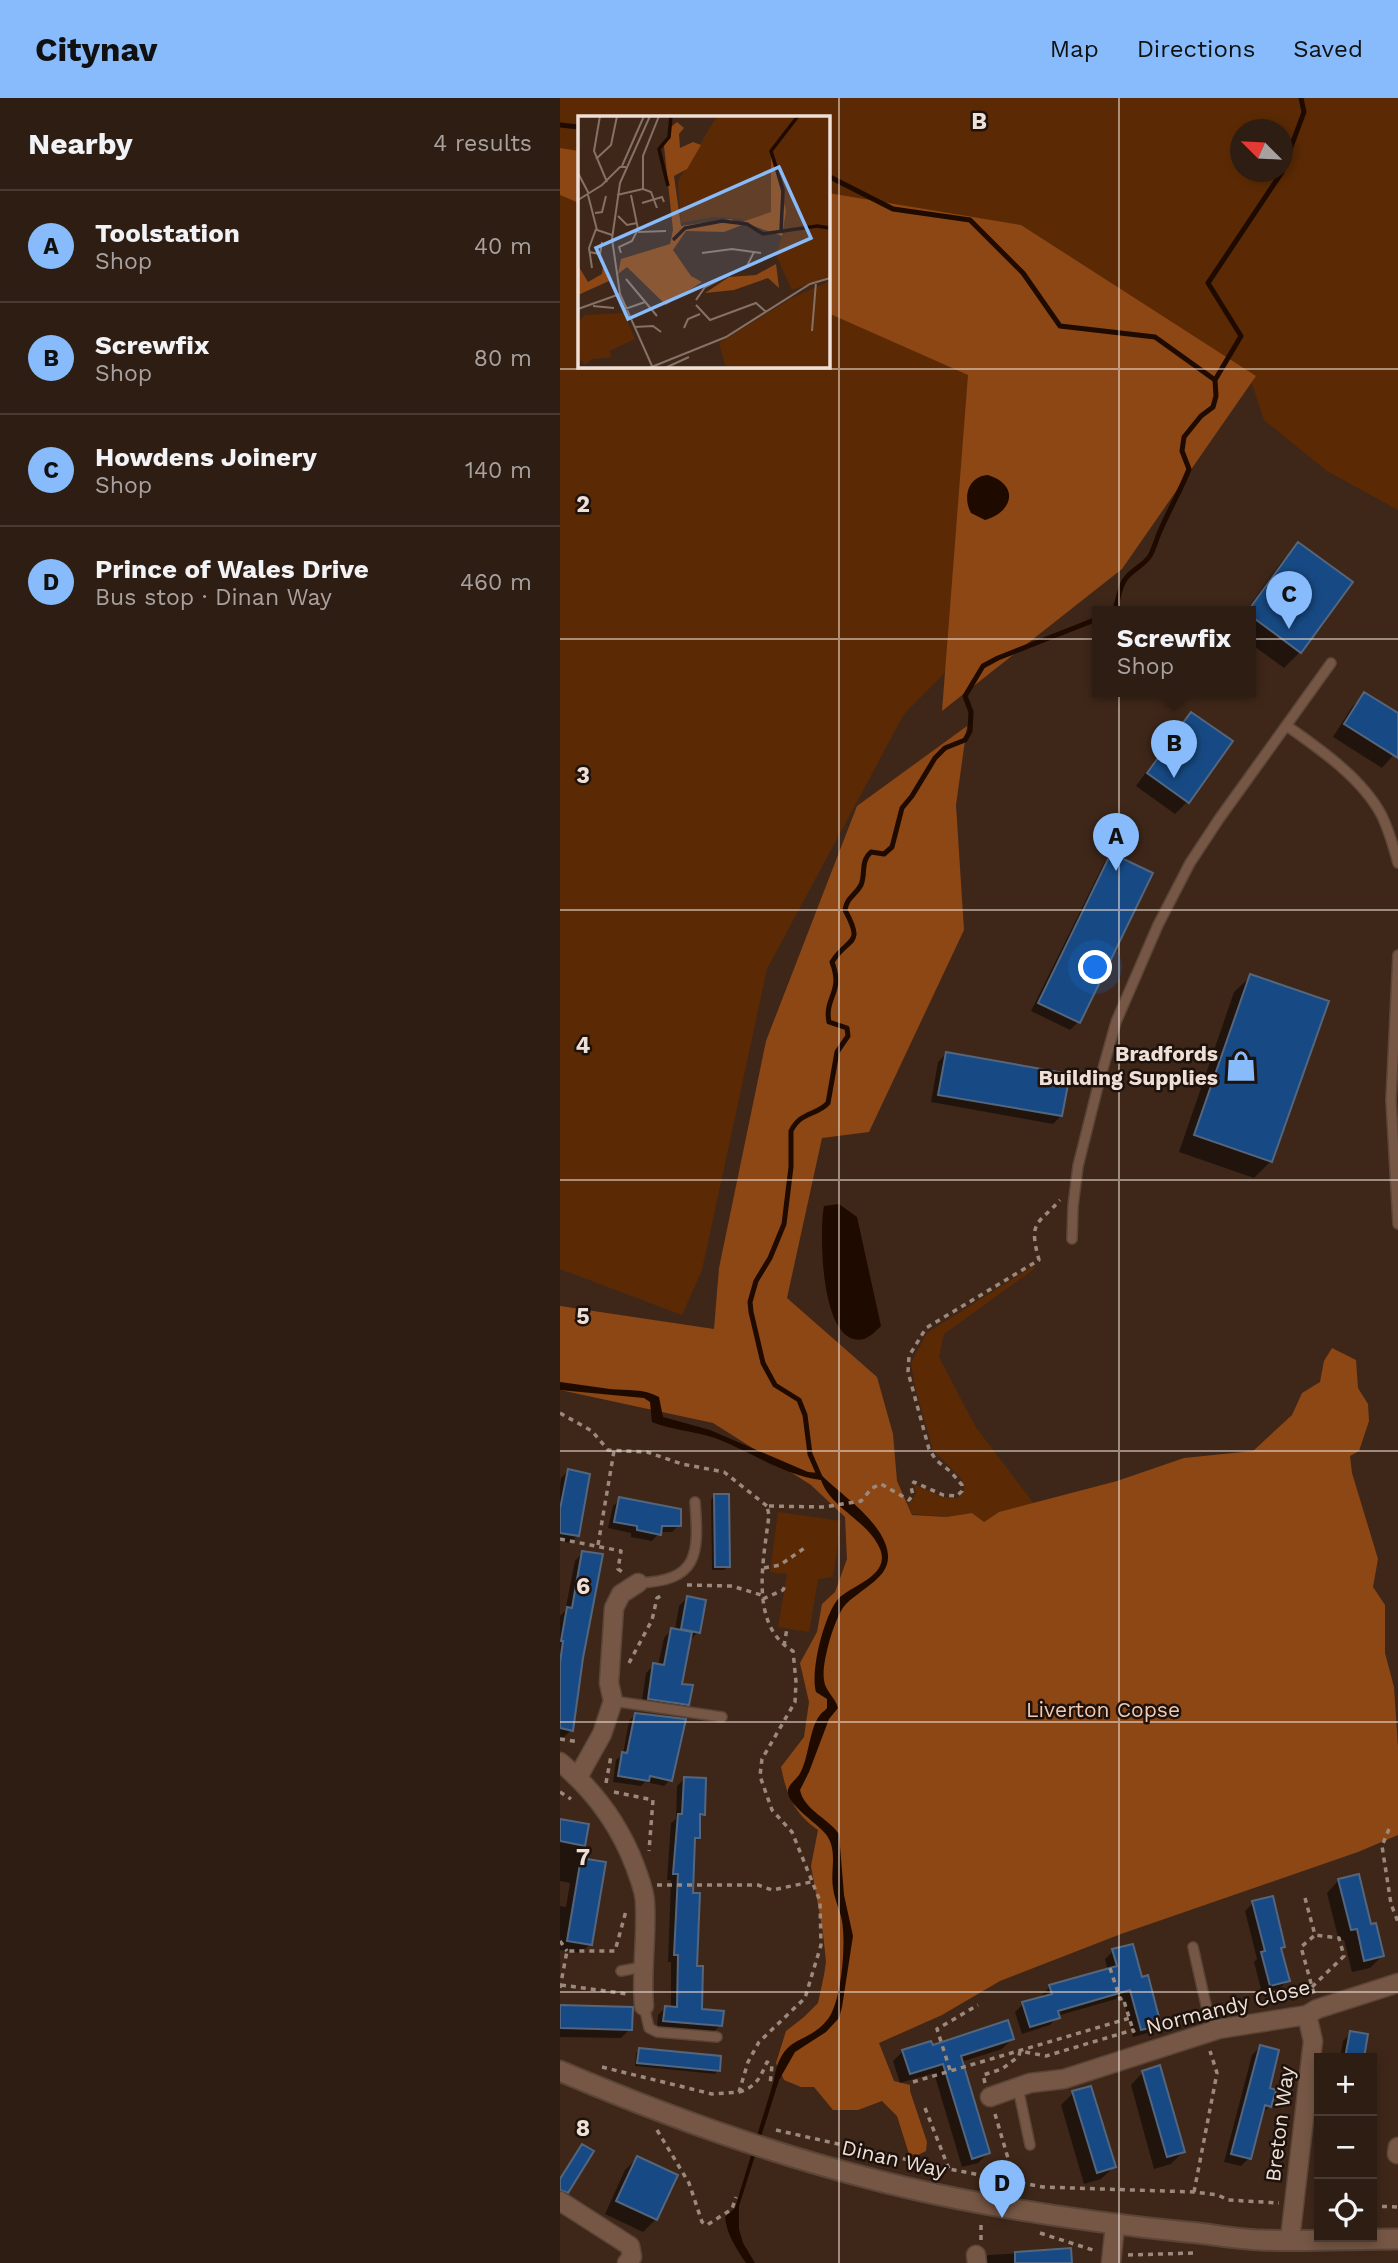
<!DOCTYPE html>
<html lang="en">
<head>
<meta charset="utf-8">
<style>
	:root { --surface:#2e1d13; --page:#3a2a21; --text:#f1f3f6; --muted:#a7a2a0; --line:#493b33; --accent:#87bbfb }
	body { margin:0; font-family:"Work Sans",sans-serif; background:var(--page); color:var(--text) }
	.controls { position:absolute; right:21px; bottom:21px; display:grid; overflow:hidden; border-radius:0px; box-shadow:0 4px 10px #0003 }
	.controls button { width:63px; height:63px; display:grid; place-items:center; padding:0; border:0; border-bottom:2px solid var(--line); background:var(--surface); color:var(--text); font:35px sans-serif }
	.compass { position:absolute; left:670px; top:21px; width:63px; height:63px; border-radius:50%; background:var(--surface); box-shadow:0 4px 10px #0003; rotate:294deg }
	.you { position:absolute; left:536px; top:870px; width:24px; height:24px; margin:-18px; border:5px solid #fff; border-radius:50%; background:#1a73e8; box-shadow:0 0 0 10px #1a73e833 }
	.badge { display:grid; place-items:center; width:46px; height:46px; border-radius:50%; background:var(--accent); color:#111; font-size:23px; font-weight:700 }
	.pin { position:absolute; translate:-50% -58px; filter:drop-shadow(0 2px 4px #0008) }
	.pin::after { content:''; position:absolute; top:37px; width:24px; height:21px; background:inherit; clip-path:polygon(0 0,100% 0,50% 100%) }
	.popup { position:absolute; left:532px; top:508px; width:164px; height:91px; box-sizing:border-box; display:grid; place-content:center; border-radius:0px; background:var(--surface); filter:drop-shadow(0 2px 5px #0005); font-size:23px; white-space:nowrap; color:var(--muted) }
	.popup b { font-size:26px; color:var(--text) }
	.popup::after { content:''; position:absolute; left:50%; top:100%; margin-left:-14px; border:14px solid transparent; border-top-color:var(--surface) }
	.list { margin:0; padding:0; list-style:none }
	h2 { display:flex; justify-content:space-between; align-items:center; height:91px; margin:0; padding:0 28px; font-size:30px }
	h2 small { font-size:23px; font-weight:400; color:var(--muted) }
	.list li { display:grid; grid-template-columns:46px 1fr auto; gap:21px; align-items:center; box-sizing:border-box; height:112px; padding:0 28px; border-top:2px solid var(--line) }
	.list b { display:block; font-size:26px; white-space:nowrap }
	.list p { margin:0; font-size:23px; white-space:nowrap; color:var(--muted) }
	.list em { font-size:23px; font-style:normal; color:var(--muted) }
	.icon { flex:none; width:38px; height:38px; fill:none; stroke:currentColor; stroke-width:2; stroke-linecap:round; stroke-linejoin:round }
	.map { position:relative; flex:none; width:838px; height:2165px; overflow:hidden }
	header { display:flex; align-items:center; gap:42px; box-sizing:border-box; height:98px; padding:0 35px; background:var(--accent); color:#111 }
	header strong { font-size:33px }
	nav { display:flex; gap:38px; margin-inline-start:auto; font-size:24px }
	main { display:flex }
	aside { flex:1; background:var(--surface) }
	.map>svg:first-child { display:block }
	.green { fill:#5b2a04; fill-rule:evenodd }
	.forest { fill:#8c4715 }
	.water { fill:#1f0a00 }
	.shadow { fill:#0007 }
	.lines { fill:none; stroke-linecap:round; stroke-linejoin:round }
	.stream { stroke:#1f0a00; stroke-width:5 }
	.building { fill:#174a84; stroke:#54667d; stroke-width:2 }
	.service-casing { stroke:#5a4537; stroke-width:12 }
	.minor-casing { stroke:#5a4537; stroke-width:21 }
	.tertiary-casing { stroke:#5a4537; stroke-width:23 }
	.path { stroke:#9b897d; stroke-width:3.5; stroke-dasharray:5 5; stroke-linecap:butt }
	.service { stroke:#765745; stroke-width:9 }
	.minor { stroke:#765745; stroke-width:18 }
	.tertiary { stroke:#765745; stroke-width:19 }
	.grid { fill:none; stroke:#efe0d7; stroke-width:2; stroke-opacity:0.55 }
	.labels { text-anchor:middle; stroke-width:5; stroke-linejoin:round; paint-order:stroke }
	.poi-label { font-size:21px; font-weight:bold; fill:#efe0d7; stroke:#1d120c; text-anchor:end }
	.park-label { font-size:21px; fill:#f3cab3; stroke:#1d120c }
	.street-label { font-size:21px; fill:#efe0d7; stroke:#1d120c }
	.inset-river { fill:none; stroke:#1f0a00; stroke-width:3.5 }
	.inset-road { fill:none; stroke:#857165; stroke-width:2 }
	.view { fill:#87bbfb; fill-opacity:0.15; stroke:#87bbfb; stroke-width:3.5 }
	.inset-edge { fill:none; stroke:#efe0d7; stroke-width:3.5 }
	.grid-label { font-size:23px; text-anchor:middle; font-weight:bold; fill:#efe0d7; stroke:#1d120c; stroke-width:5; stroke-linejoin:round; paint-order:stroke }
</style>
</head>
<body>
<header>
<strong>Citynav</strong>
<nav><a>Map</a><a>Directions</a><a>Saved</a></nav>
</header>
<main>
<aside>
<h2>Nearby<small>4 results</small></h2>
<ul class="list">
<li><span class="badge">A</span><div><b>Toolstation</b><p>Shop</p></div><em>40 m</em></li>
<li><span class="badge">B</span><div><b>Screwfix</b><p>Shop</p></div><em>80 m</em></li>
<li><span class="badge">C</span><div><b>Howdens Joinery</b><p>Shop</p></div><em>140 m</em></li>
<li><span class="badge">D</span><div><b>Prince of Wales Drive</b><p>Bus stop · Dinan Way</p></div><em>460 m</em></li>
</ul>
</aside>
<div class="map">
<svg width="838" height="2165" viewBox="0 0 838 2165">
	<rect width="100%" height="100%" fill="#3e2719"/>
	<path class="green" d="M 0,0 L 838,0 L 838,412 L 767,373 L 704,322 L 687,271 L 344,616 L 207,871 L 142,1172 L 122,1217 L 0,1171 ZM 19,19 L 268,19 L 268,268 L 19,268 ZM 680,32 L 722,32 L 722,74 L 680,74 Z
		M 475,1167 L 474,1171 L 384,1236 L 379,1259 L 415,1328 L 474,1406 L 439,1414 L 424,1424 L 412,1415 L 386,1419 L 352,1416 L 348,1405 L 353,1402 L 356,1395 L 354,1387 C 369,1391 380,1402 398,1400 L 403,1395 L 404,1389 L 401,1380 L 373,1352 L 355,1289 L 351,1265 L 367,1235 Z
		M 218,1414 L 281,1423 L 273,1479 L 258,1481 L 249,1534 L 218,1529 L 227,1476 L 210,1474 Z"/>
	<path class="forest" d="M 0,50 L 19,53 L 19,105 L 0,97 Z
		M 268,95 L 461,127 L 696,278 L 562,471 L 382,613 L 408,277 L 268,215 Z
		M 407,628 L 396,707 L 404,832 L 309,1034 L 262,1040 L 227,1200 L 317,1279 L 333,1336 L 337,1383 L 352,1417 L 386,1419 L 412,1415 L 424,1424 L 439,1414 L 557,1383 L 624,1360 L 693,1353 L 732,1317 L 742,1295 L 760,1284 L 764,1263 L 772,1250 L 796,1262 L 798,1290 L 808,1306 L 809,1323 L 799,1353 L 790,1358 L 792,1375 L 818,1461 L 813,1489 L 825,1507 L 825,1555 L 834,1589 L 838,1649 L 838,1737 L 798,1754 L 561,1836 L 440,1883 L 382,1917 L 319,1945 L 334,1983 L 350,1987 L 350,1993 L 367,2044 L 366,2053 L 358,2057 L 349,2056 L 337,2018 L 322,2003 L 298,2012 L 273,2012 L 254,1989 L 241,1989 L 224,1982 L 216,1965 L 226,1933 L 244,1919 L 258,1905 L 264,1877 L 266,1864 L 263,1835 L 251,1768 L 258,1732 C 234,1715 227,1698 221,1669 L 244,1639 L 249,1604 L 240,1565 L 257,1534 L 262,1506 L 275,1494 L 287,1461 L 285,1419 L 251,1387 L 153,1325 L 0,1292 L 0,1208 L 154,1231 L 159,1170 L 206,943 L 297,708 Z"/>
	<path class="water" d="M 428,377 C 460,387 453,414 425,422 L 411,415 C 402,398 409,378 428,377 Z
		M 279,1106 L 297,1119 L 321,1228 C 316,1233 310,1239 304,1241 C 260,1252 259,1133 264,1108 Z
		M 0,1284 C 17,1286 33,1289 50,1291 C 68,1293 83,1290 99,1299 L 103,1319 L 150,1332 L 248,1374 L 259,1375 C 279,1395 305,1411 320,1435 C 344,1475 309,1484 286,1506 C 275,1517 261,1566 264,1582 C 265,1593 275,1599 278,1610 L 269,1621 L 249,1674 L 240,1692 C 244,1712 268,1720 279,1736 L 284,1797 L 293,1838 L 282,1909 L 279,1920 L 266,1934 L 235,1954 L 219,1982 L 179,2108 L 179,2131 L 183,2145 L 195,2165 L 186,2165 C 176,2150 167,2137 165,2119 L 175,2110 L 214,1982 C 222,1934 246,1949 268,1921 C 281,1904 285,1853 283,1832 C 283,1817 275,1805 273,1790 C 270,1771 279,1750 264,1734 C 256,1725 229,1707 228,1695 C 227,1687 235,1683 239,1677 C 249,1662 249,1630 260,1617 C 262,1614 265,1613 267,1610 L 267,1601 L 256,1594 C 250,1573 264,1518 278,1501 C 291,1487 331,1478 320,1451 C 308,1422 271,1411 261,1382 C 222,1377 190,1353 155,1340 C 134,1333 112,1332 92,1324 L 90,1304 L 84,1300 L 0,1292 Z"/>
	<path class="shadow" d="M 738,446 L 740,554 L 724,570 L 691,546 L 691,514 L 685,514 L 722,463 Z
		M 804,596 L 838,617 L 838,652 L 822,670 L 773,639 L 792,609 Z
		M 632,616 L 670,644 L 627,704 L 615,716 L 576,688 L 619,628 Z
		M 552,757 L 518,924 L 510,932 L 471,913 L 544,765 Z
		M 691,878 L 711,1063 L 694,1080 L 619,1054 L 674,894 Z
		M 386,956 L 501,1018 L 493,1026 L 371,1004 L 378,964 Z
		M 8,1373 L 18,1437 L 10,1445 L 0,1443 L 0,1388 L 1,1380 Z
		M 154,1398 L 168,1468 L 164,1472 L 152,1472 L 151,1402 Z
		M 60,1401 L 119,1427 L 112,1434 L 100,1434 L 92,1443 L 71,1439 L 71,1435 L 48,1430 L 53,1408 Z
		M 23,1454 L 41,1458 L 11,1632 L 3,1640 L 0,1639 L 0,1518 L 5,1513 L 15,1463 Z
		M 127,1500 L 138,1534 L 130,1542 L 120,1587 L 127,1606 L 119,1614 L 81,1609 L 86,1575 L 94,1567 L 98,1568 L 104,1540 L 112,1531 L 115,1532 L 119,1508 Z
		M 75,1617 L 110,1682 L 104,1688 L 85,1684 L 81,1688 L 53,1684 L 56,1662 L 63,1656 L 69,1623 Z
		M 124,1681 L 143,1716 L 139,1721 L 138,1740 L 134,1744 L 131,1796 L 135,1869 L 141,1913 L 161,1927 L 153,1934 L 97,1930 L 98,1917 L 105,1910 L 111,1910 L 111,1864 L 108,1864 L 111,1782 L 107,1782 L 111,1725 L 116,1721 L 117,1688 Z
		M 0,1723 L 27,1728 L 20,1762 L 44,1766 L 30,1846 L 21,1855 L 0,1852 L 0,1808 L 6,1809 L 10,1785 L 0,1783 Z
		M 779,1782 L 809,1828 L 822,1858 L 810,1870 L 792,1874 L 784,1842 L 779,1843 L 767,1795 Z
		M 693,1805 L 723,1848 L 720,1852 L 728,1882 L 720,1890 L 702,1895 L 694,1864 L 697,1861 L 685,1813 Z
		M 553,1853 L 581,1881 L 599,1926 L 591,1934 L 573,1939 L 563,1899 L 497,1918 L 490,1927 L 462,1936 L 455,1914 L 463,1906 L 483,1900 L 482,1897 L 490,1888 L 548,1872 L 545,1861 Z
		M 0,1909 L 70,1931 L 61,1940 L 0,1939 Z
		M 791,1935 L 806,1938 L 802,1960 L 780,1960 L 783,1943 Z
		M 452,1941 L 442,1951 L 401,1964 L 428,2055 L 418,2065 L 402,2069 L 374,1975 L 340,1985 L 333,1963 L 343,1953 Z
		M 700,1949 L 710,2008 L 701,2016 L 689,2060 L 681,2068 L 664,2064 L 692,1957 Z
		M 79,1952 L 158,1973 L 155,1976 L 75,1968 L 76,1955 Z
		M 583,1974 L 623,2054 L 611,2066 L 594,2071 L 571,1987 Z
		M 513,1995 L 554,2069 L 541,2081 L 524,2086 L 501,2007 Z
		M 77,2060 L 116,2078 L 96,2121 L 83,2134 L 45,2116 L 65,2072 Z
		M 509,2152 L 510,2165 L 420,2165 L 428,2157 Z"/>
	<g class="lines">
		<path class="stream" d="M 0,27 L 19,29
			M 722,73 L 744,14 L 741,0
			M 268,78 L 333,111 L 410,122 L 463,175 L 500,228 L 595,239 L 655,282
			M 554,514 C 558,504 559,491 564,483 C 571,471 585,468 591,456 C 595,448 597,439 601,431 C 610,410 621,392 629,371 L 622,353 L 624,339 L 641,318 L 653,309 L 656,298 L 655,282 L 681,238 L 648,185 L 722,74
			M 260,1379 L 250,1356 L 245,1317 L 239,1302 L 215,1287 L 203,1265 L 191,1214 L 190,1204 L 196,1183 L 210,1160 L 224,1126 L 231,1069 L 231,1033 C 241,1013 256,1018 268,1005 L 277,954 L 288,938 L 287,930 L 269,924 C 264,899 284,895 272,864 C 288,838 305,849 285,812 C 287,799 295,798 301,787 C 306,775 300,764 311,754 L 324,756 L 332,749 L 342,710 L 352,698 L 375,660 L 385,650 L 405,642 L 410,633 L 411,614 L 405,598 L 423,568 L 438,560 L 537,521"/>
	</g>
	<path class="building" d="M 738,444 L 793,484 L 741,555 L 691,518 L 691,514 L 687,514 Z
		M 804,594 L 838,615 L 838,660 L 784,626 Z
		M 631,614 L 673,643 L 629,705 L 587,675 Z
		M 551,755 L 593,775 L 520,925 L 478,905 Z
		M 690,876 L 769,903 L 712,1064 L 634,1037 Z
		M 386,954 L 510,976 L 502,1018 L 378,997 Z
		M 8,1371 L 30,1376 L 19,1438 L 0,1435 L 0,1411 Z
		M 154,1396 L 169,1396 L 170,1469 L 155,1469 Z
		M 59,1399 L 121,1411 L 121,1428 L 102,1428 L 101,1437 L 77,1432 L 77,1428 L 54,1424 Z
		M 22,1453 L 43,1456 L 23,1560 L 13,1633 L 0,1630 L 0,1565 L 3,1543 L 1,1543 L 7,1509 L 12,1510 Z
		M 127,1498 L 146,1502 L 140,1535 L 121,1531 Z
		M 111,1530 L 132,1534 L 122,1586 L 133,1587 L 129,1607 L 88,1601 L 93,1565 L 104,1567 Z
		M 75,1615 L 126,1621 L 112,1683 L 90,1678 L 89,1683 L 58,1678 L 62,1654 L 67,1655 Z
		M 124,1679 L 146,1680 L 145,1717 L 140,1716 L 140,1740 L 135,1740 L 133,1795 L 140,1795 L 137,1868 L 143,1868 L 142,1911 L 164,1913 L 162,1928 L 103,1923 L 105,1908 L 117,1909 L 118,1857 L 114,1857 L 118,1776 L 113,1776 L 118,1716 L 122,1716 Z
		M 0,1721 L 29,1726 L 25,1748 L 0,1743 Z
		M 21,1760 L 46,1764 L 32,1847 L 7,1843 Z
		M 799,1776 L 811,1826 L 816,1825 L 824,1858 L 804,1863 L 797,1831 L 791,1832 L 778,1781 Z
		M 713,1798 L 725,1849 L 721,1850 L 730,1883 L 710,1888 L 701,1854 L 705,1853 L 692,1803 Z
		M 573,1846 L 582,1879 L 588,1877 L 601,1927 L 581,1932 L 570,1892 L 498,1913 L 500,1920 L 470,1929 L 462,1904 L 492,1896 L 489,1887 L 557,1868 L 552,1851 Z
		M 0,1907 L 73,1909 L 72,1932 L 0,1930 Z
		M 448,1922 L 454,1941 L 401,1958 L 430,2055 L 412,2061 L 383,1966 L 350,1976 L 342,1952 L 371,1943 L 373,1947 Z
		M 790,1933 L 808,1936 L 804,1960 L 785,1960 Z
		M 700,1947 L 719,1952 L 710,1990 L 716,1992 L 711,2009 L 705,2007 L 691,2061 L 671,2056 Z
		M 79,1950 L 161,1958 L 160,1973 L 77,1965 Z
		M 600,1967 L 625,2054 L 607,2059 L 582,1973 Z
		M 531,1988 L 556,2069 L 537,2075 L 512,1993 Z
		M 22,2046 L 34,2053 L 8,2095 L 0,2092 L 0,2081 Z
		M 77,2058 L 118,2077 L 97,2122 L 56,2103 Z
		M 511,2150 L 512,2165 L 455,2165 L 455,2154 Z"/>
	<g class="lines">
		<defs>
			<path id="service" d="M 727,628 C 760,651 803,681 822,718 C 829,733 834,750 838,765
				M 838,857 L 831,1002 L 838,1126
				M 512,1141 L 513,1108 L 518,1068 L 537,992 L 556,924 L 598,827 L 630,765 L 659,721 L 771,565
				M 78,1485 C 139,1483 139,1456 135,1404
				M 53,1603 L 162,1619
				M 633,1849 L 646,1907 L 659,1931
				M 61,1873 L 82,1869
				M 84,1908 L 89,1930 L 97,1934 L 157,1939
				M 458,1990 L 470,2047"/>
			<path id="minor" d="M 0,1664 C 35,1693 59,1726 75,1768 C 79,1780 85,1793 85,1805 C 87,1839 81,1873 84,1908
				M 18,1679 L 42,1636 L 53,1603 L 49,1585 L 54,1510 L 61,1496 L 78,1485
				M 430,1999 L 470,1985 L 504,1981 L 659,1931 L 747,1917 L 757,1911 L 838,1885
				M 837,2056 L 838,2049
				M 0,2103 L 70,2148 L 72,2159 L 67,2165
				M 730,2141 L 753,1943 L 747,1917
				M 416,2157 L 417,2165
				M 551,2165 L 555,2127"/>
			<path id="tertiary" d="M 0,1973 C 99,2015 200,2052 304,2079 C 409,2107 519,2123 627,2134 C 651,2136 676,2141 701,2142 C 746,2144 793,2141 838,2141"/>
		</defs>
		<use href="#service" class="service-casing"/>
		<use href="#minor" class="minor-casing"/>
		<use href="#tertiary" class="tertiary-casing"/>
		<path class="path" d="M 0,1315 L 32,1333 L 48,1352 L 87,1354 L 122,1366 L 164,1374 L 207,1408
			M 0,1441 L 61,1453 L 58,1471 L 65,1476
			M 38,1447 L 54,1353
			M 204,1470 L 220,1467 L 246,1449
			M 127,1487 L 172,1488 L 201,1497
			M 203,1501 L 223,1492 L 225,1488
			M 224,1548 L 227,1530
			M 69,1565 L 92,1522 L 97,1500 L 104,1496
			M 0,1641 L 19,1644
			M 46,1685 L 51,1658
			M 0,1694 L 11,1701
			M 54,1694 L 93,1702 L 89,1753
			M 829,1731 L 822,1748 L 831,1806 L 838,1824
			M 97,1787 L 198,1787 L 212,1792 L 251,1784
			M 745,1800 L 755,1837 L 741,1849 L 754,1896
			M 0,1843 L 7,1853
			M 550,1870 L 560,1901 L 563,1900 L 573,1932
			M 1,1887 L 68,1896
			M 752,1889 L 784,1858 L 779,1840 L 755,1837
			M 0,1890 L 7,1853 L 55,1853 L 66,1813
			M 42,1969 L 152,1996 L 179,1994 L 188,1964 L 199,1944 L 245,1900 L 261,1847 L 260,1803 L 232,1734 L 212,1712 L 200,1678 L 202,1661 L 235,1604 L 236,1584 L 233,1553 C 188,1527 204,1460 209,1417 L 207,1408 L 264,1409 L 301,1403 L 312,1390 L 321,1386 L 349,1402 L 353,1397 L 351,1389 L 354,1384 L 383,1397 L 397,1398 L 402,1393 L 402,1387 L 391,1374 L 376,1362 L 369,1351 L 348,1274 L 349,1258 L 366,1230 L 479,1162 C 468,1122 478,1127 500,1102
			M 390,1972 L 377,1931 L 418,1907
			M 353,1984 L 570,1920
			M 425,1985 L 423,1977 L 442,1971 L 459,1958 L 460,1953 L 486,1958 L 573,1932 L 576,1939
			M 179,1994 C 196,1989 200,1980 207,1964 L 212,1967 L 210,1988
			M 365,2010 L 389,2071
			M 435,2016 L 455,2084
			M 97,2032 L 129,2085 L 142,2124 L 147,2127 L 172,2111 L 176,2099
			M 216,2032 L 389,2071 L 483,2089 L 634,2094 L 658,2097 L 668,2102 L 719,2105
			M 634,2094 L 657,1975 L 650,1953
			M 812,2108 L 838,2109
			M 480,2135 L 536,2153
			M 421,2142 L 421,2122
			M 568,2157 L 634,2155"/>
		<use href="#service" class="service"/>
		<use href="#minor" class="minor"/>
		<use href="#tertiary" class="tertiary"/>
	</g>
	<path class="grid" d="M 279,0 L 279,2165M 559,0 L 559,2165M 0,271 L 838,271M 0,541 L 838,541M 0,812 L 838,812M 0,1082 L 838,1082M 0,1353 L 838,1353M 0,1624 L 838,1624M 0,1894 L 838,1894"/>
	<defs>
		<symbol id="shop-bare" viewBox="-9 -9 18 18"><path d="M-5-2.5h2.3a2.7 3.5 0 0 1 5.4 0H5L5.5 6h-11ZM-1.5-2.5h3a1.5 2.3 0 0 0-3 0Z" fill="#87bbfb" stroke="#1d120c" stroke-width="2.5" paint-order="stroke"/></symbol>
	</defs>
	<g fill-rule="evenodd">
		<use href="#shop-bare" x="659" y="946" width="44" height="44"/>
	</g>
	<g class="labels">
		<g class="poi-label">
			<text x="658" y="963">Bradfords<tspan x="658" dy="24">Building Supplies</tspan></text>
		</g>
		<g class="park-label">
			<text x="543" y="1619">Liverton Copse</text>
		</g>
		<g class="street-label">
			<text transform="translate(668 1909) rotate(-14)" y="7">Normandy Close</text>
			<text transform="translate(720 2026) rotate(-83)" y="7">Breton Way</text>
			<text transform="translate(334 2061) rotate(13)" y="7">Dinan Way</text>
		</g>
	</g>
	<g transform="translate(18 18)">
		<rect width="252" height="252" fill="#3e2719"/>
		<path d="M 139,0 L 252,0 L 252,160 L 214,174 L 198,139 L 204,119 L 162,103 L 135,101 L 103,107 L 100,65 ZM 252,165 L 252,252 L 148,252 L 141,227 L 214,182 ZM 46,197 L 57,223 L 31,235 L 34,241 L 14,243 L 7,249 L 0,240 L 0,206 L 7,199 Z" fill="#5b2a04"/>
		<path d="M 99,6 L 106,12 L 101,18 L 102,32 L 115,26 L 123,29 L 109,53 L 96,60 L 103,110 L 153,103 L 164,109 L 146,116 L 108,115 L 95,134 L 113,160 L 124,166 L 88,189 L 49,151 L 40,158 L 43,143 L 92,128 L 95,114 L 86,30 L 93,11 ZM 193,37 L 208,95 L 204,120 L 164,106 L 193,96 ZM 198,148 L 201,172 L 190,162 L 156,174 L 127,177 L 151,161 L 178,159 ZM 25,149 L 31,165 L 0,179 L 1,151 L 10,166 L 24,158 Z" fill="#8c4715"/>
		<path class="inset-river" d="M 90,70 L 81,33 L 91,21 L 93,0M 203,115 L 205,74 L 193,35 L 220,0M 95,124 L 107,112 L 144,105 L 169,108 L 185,118 L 239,110 L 252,112"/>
		<path class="inset-road" d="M 22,0 L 16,35 L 29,66M 72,0 L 42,67 L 34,123 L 42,178 L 74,250M 18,43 L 33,29 L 39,0M 44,50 L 66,0M 0,57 L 11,78M 65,73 L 73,76 L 79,92M 10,79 L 19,114 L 34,119M 39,79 L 65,73 L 65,40 L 81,0M 0,84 L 24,69 L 42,51 L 48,51M 64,87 L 84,81 L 86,86M 17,97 L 24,96 L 28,80M 40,100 L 49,109 L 59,107M 60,116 L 88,115M 11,136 L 22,138 L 24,126M 43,137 L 41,131 L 54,125 L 60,113 L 53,79M 124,137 L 154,133 L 183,137M 14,152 L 11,132 L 18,113M 48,163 L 79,200M 118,184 L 127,171 L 169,150 L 176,136M 118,189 L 132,204 L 178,187 L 188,196M 15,190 L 36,192M 0,193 L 42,178M 47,193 L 67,186M 56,211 L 75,210 L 83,216M 106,212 L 110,203 L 122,198M 234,215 L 238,166M 71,252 L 148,221 L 232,168 L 252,162M 87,252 L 111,241"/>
		<path class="view" d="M 201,51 L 233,122 L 50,203 L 18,132 Z"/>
		<rect width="252" height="252" class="inset-edge"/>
	</g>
	<g class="grid-label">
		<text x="419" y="31">B</text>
		<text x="23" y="414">2</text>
		<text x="23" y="685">3</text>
		<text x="23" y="955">4</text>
		<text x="23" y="1226">5</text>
		<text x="23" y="1496">6</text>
		<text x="23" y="1767">7</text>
		<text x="23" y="2038">8</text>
	</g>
</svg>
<div class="controls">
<button>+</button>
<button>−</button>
<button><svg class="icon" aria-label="locate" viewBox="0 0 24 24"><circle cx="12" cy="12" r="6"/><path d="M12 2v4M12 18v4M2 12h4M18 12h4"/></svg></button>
</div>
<svg class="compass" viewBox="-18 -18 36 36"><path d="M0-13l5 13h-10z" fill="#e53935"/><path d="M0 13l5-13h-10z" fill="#a7a2a0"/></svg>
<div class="you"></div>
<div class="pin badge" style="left:556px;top:773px">A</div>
<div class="pin badge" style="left:614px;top:680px">B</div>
<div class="popup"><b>Screwfix</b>Shop</div>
<div class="pin badge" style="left:729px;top:531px">C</div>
<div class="pin badge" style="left:442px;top:2120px">D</div>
</div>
</main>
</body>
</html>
